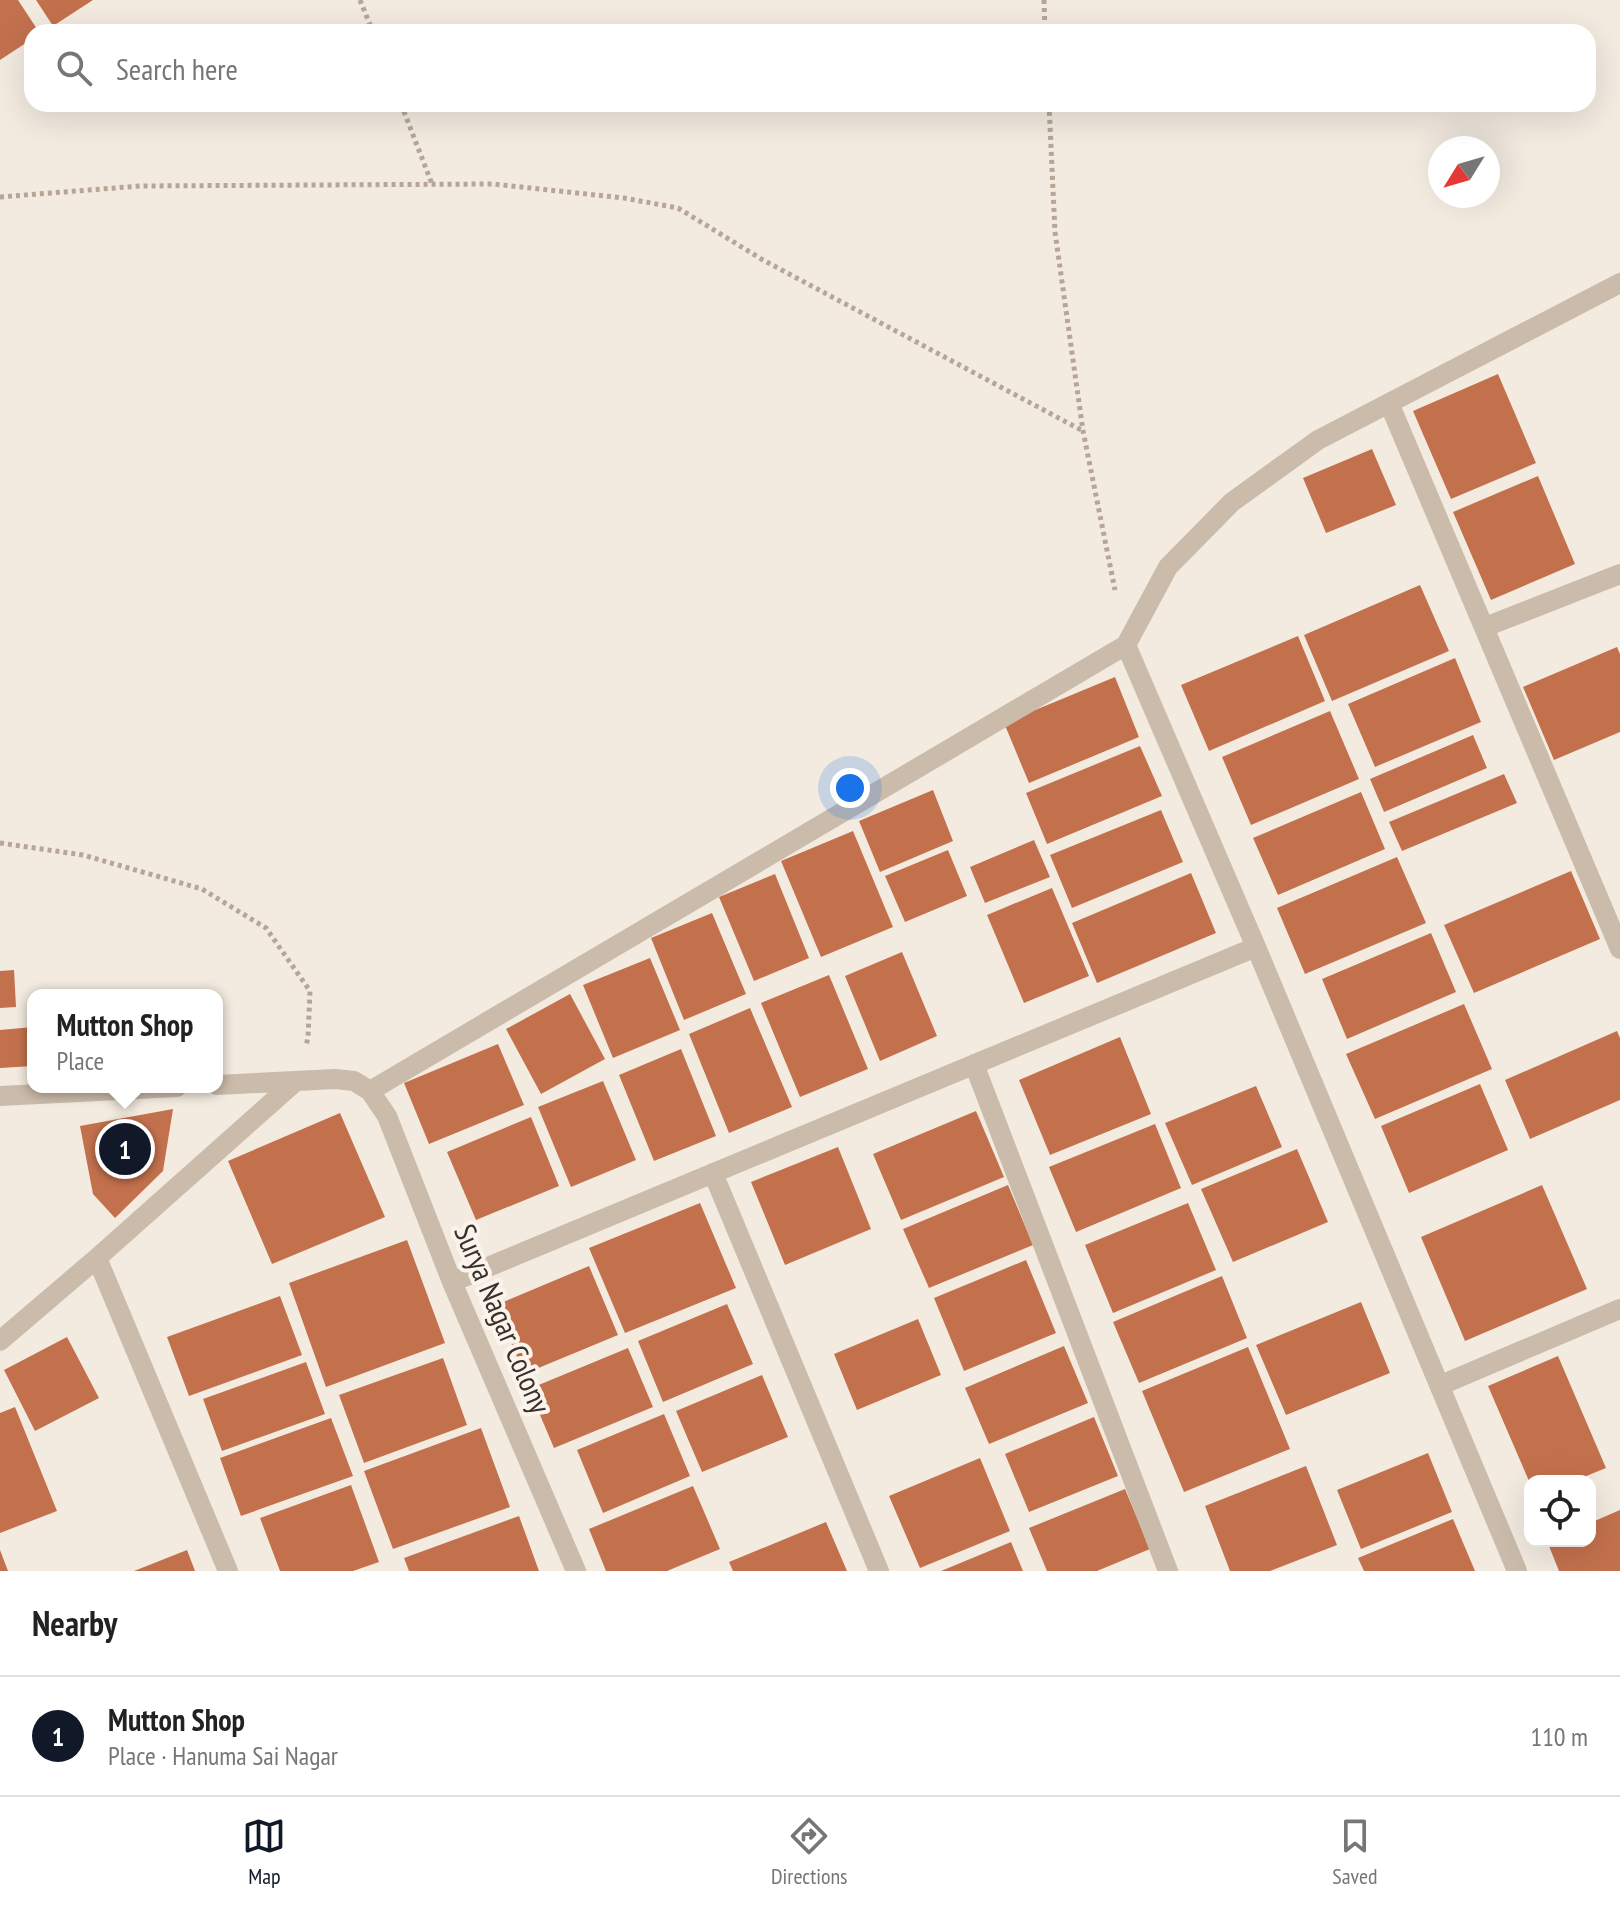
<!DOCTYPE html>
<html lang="en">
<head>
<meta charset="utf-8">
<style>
	:root { --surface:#fff; --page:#f6f6f6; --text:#222; --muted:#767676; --line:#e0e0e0; --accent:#111827 }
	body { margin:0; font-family:"PT Sans Narrow",sans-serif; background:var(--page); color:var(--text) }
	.controls { position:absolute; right:24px; bottom:24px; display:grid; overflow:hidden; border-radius:16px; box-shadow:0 8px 32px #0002 }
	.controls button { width:72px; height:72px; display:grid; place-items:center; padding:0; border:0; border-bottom:2px solid var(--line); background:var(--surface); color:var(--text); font:40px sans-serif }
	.compass { position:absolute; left:1428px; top:136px; width:72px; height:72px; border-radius:50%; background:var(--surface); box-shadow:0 8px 32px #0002; rotate:233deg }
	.you { position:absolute; left:850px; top:788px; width:28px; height:28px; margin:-20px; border:6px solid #fff; border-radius:50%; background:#1a73e8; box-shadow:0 0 0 12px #1a73e833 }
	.badge { display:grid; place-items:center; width:52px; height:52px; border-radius:50%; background:var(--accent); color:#fff; font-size:26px; font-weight:700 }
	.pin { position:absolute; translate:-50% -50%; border:4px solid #fff; box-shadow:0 2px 8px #0006 }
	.popup { position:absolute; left:27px; top:989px; width:196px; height:104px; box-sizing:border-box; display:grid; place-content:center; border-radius:16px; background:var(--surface); filter:drop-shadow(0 2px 6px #0005); font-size:26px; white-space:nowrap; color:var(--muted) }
	.popup b { font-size:30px; color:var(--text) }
	.popup::after { content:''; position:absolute; left:50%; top:100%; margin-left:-16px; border:16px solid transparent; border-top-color:var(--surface) }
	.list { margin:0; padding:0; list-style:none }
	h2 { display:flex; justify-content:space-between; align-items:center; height:104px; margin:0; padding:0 32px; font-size:34px }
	h2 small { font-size:26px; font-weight:400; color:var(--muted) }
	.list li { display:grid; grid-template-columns:52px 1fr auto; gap:24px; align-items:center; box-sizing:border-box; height:120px; padding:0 32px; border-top:2px solid var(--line) }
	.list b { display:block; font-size:30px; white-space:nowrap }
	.list p { margin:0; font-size:26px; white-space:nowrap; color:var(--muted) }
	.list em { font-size:26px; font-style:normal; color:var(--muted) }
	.icon { flex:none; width:44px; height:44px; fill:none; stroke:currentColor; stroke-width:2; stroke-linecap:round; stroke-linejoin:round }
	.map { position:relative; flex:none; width:1620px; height:1571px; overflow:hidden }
	.search { position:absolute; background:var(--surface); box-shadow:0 8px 32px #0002; left:24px; right:24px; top:24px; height:88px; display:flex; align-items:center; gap:20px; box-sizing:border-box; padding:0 28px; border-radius:24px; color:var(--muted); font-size:30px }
	.sheet { height:224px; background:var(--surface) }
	nav { display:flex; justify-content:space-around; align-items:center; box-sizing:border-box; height:112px; border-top:2px solid var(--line); background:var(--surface); font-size:22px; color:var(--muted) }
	nav a { display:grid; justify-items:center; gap:4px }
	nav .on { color:var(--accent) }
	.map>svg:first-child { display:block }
	.building { fill:#c3714d }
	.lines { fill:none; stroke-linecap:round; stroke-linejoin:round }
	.path { stroke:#b7a695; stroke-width:5; stroke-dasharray:4 4; stroke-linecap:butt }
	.street { stroke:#cbbbab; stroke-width:20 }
	.labels { text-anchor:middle; stroke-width:8; stroke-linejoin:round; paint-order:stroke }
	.street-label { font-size:30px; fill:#39302a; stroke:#faf4ec }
</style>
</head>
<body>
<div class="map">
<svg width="1620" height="1571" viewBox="0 0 1620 1571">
	<rect width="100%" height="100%" fill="#f3ebe0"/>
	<path class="building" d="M 0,0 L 18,0 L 39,32 L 32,32 L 32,39 L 0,60 Z
		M 36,0 L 93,0 L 53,26 Z
		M 1498,374 L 1536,463 L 1451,499 L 1413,411 Z
		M 1372,449 L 1396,505 L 1326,533 L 1303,478 Z
		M 1538,476 L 1575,564 L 1491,600 L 1453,512 Z
		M 1420,585 L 1449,651 L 1332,701 L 1304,635 Z
		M 1298,636 L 1325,701 L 1209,751 L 1181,685 Z
		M 1617,647 L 1620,654 L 1620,732 L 1554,760 L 1523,687 Z
		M 1455,658 L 1481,722 L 1375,767 L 1348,704 Z
		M 1115,677 L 1139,737 L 1029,783 L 1004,723 Z
		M 1330,711 L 1359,779 L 1251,825 L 1222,757 Z
		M 1473,735 L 1487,768 L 1384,812 L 1370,779 Z
		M 1140,746 L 1162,796 L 1047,844 L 1026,793 Z
		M 1504,774 L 1517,803 L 1402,851 L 1389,822 Z
		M 933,790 L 953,841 L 880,872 L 859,821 Z
		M 1361,792 L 1385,849 L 1278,895 L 1253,838 Z
		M 1161,810 L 1183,862 L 1072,908 L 1050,855 Z
		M 853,831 L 893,927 L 821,957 L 781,861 Z
		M 1034,840 L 1050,877 L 985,903 L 970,867 Z
		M 948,850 L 967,896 L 905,922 L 885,876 Z
		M 1397,857 L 1426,923 L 1305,974 L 1277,908 Z
		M 1571,871 L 1600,939 L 1474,993 L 1444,925 Z
		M 1191,873 L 1216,933 L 1097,983 L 1072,923 Z
		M 775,874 L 809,958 L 754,981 L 719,897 Z
		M 1052,888 L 1089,976 L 1024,1003 L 987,915 Z
		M 712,913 L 746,994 L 684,1020 L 651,938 Z
		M 1431,933 L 1456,992 L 1347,1039 L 1322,979 Z
		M 902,952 L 937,1036 L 880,1061 L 845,976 Z
		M 650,958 L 680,1030 L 613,1058 L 583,985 Z
		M 14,970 L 16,1007 L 0,1008 L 0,971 Z
		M 829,975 L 868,1069 L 800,1097 L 761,1003 Z
		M 570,994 L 605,1059 L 541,1094 L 506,1029 Z
		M 1464,1004 L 1492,1069 L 1375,1119 L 1346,1054 Z
		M 750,1008 L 792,1107 L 729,1133 L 689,1034 Z
		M 33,1027 L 33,1066 L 0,1068 L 0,1030 Z
		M 1617,1031 L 1620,1038 L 1620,1100 L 1530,1139 L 1505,1080 Z
		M 1120,1037 L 1151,1114 L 1050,1155 L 1019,1080 Z
		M 498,1044 L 524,1105 L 429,1144 L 404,1083 Z
		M 681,1049 L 716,1136 L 654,1161 L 619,1075 Z
		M 603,1081 L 636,1160 L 571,1187 L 538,1107 Z
		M 1480,1084 L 1508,1150 L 1409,1193 L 1381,1126 Z
		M 1256,1086 L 1282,1147 L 1192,1185 L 1165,1123 Z
		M 173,1109 L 163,1171 L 115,1218 L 93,1194 L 80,1126 Z
		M 976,1111 L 1004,1177 L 901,1220 L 873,1154 Z
		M 340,1113 L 385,1217 L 272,1264 L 228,1161 Z
		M 531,1117 L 559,1186 L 476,1220 L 447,1152 Z
		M 1155,1124 L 1181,1188 L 1076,1232 L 1049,1167 Z
		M 838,1147 L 871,1229 L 785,1265 L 751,1182 Z
		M 1297,1149 L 1328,1222 L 1233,1262 L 1201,1189 Z
		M 1008,1185 L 1033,1245 L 929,1288 L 903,1229 Z
		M 1542,1185 L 1587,1289 L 1465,1341 L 1421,1237 Z
		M 700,1203 L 736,1288 L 625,1333 L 589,1248 Z
		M 1188,1203 L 1216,1270 L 1113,1313 L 1085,1245 Z
		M 407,1240 L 445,1343 L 326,1387 L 289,1283 Z
		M 1026,1260 L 1056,1333 L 964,1371 L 934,1298 Z
		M 589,1266 L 618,1335 L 524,1374 L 496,1305 Z
		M 1222,1276 L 1247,1338 L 1139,1383 L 1113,1322 Z
		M 280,1296 L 302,1355 L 189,1396 L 167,1337 Z
		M 1361,1302 L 1390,1373 L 1286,1415 L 1256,1345 Z
		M 727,1304 L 753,1364 L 663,1402 L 638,1341 Z
		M 918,1319 L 941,1375 L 857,1410 L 834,1354 Z
		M 67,1337 L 99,1398 L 35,1431 L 4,1370 Z
		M 1064,1346 L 1088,1403 L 989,1444 L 965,1388 Z
		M 1248,1347 L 1290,1449 L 1184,1492 L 1142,1391 Z
		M 628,1348 L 653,1407 L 554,1448 L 529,1389 Z
		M 1558,1356 L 1606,1468 L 1574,1481 L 1529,1481 L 1488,1386 Z
		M 443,1358 L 467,1425 L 364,1463 L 339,1395 Z
		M 306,1362 L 325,1414 L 222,1451 L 203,1399 Z
		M 762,1375 L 788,1437 L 702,1472 L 676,1411 Z
		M 15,1407 L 57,1511 L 0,1533 L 0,1413 Z
		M 664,1414 L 690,1476 L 603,1513 L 577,1450 Z
		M 1094,1417 L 1118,1476 L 1029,1512 L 1005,1454 Z
		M 331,1418 L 353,1476 L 241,1516 L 220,1458 Z
		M 481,1428 L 510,1507 L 393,1549 L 364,1471 Z
		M 1428,1453 L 1452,1512 L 1361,1549 L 1337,1490 Z
		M 980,1458 L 1010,1531 L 920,1568 L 889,1496 Z
		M 1306,1466 L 1337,1545 L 1270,1571 L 1230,1571 L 1205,1506 Z
		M 351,1485 L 379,1562 L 353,1571 L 280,1571 L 260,1518 Z
		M 693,1486 L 720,1549 L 667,1571 L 606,1571 L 589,1529 Z
		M 1125,1489 L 1150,1549 L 1097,1571 L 1047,1571 L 1029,1528 Z
		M 1620,1510 L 1620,1571 L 1559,1571 L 1547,1541 L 1590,1541 L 1590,1523 Z
		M 519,1516 L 539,1571 L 409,1571 L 404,1558 Z
		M 1453,1519 L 1475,1571 L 1364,1571 L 1358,1558 Z
		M 826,1522 L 847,1571 L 733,1571 L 729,1562 Z
		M 1011,1542 L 1023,1571 L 941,1571 Z
		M 0,1550 L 8,1571 L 0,1571 Z
		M 187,1550 L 195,1571 L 134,1571 Z"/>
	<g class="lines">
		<path class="path" d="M 360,0 L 373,32
			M 1044,0 L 1045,32
			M 401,104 L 432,184
			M 1049,104 L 1055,232 L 1083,431 L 1115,590
			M 0,197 L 140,186 L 493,184 L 624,198 L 678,208 L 763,260 L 1083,431
			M 0,843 L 83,855 L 202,889 L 266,928 L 310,991 L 308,1037 L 306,1046"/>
		<path class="street" d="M 1389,403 L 1620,949
			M 1485,627 L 1620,574
			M 1126,645 L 1168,567 L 1232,502 L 1318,440 L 1620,283
			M 974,1064 L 1168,1571
			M 217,1085 L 335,1079 L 354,1081 L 370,1091 L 387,1116 L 452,1282 L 576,1571
			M 370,1091 L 1126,645 L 1256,947 L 1517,1571
			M 0,1096 L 177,1087
			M 713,1173 L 879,1571
			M 97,1258 L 228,1571
			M 452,1282 L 1256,947
			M 0,1341 L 97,1258 L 296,1081
			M 1441,1385 L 1620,1309"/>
	</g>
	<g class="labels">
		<g class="street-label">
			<text transform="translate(502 1319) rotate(67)" y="10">Surya Nagar Colony</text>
		</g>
	</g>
</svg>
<div class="controls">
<button><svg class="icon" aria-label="locate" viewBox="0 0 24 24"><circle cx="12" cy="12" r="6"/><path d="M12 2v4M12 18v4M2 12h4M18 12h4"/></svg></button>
</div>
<svg class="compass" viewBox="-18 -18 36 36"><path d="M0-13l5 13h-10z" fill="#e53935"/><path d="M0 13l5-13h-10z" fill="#767676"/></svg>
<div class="you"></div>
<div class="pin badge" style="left:125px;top:1149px">1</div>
<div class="popup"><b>Mutton Shop</b>Place</div>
<div class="search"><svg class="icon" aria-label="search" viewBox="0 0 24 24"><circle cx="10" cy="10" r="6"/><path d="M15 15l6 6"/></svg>Search here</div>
</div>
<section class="sheet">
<h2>Nearby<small></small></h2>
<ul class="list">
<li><span class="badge">1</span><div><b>Mutton Shop</b><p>Place · Hanuma Sai Nagar</p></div><em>110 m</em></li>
</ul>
</section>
<nav>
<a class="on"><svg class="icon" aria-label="map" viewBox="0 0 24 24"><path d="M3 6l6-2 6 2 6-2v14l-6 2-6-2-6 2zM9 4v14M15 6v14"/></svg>Map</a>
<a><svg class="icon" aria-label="directions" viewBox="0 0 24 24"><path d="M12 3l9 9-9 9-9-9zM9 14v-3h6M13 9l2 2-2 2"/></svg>Directions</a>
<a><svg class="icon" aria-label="saved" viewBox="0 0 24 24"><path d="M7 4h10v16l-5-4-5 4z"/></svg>Saved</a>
</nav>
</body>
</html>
